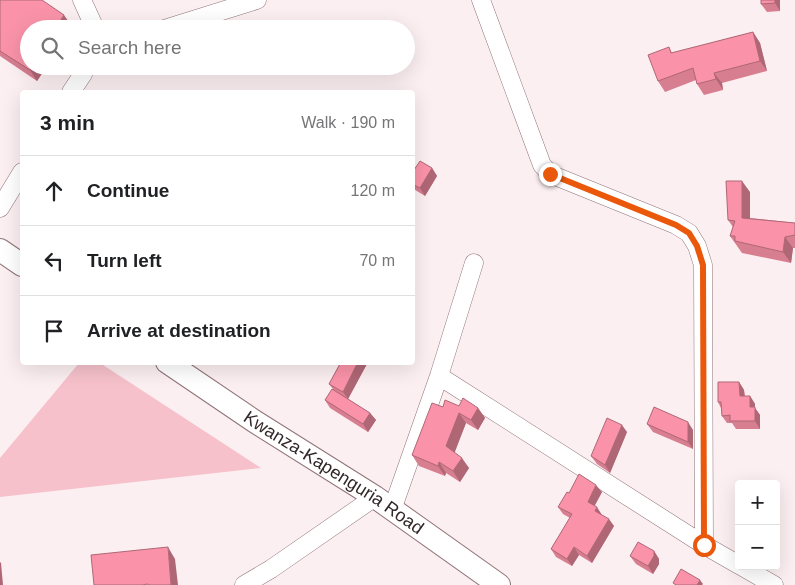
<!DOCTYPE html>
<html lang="en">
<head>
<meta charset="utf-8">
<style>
	:root { --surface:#fff; --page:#f6f6f6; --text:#202124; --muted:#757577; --line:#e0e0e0 }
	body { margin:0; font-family:Helvetica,sans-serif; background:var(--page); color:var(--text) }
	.controls { position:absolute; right:15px; bottom:15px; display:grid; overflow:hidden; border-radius:5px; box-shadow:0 5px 20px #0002 }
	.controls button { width:45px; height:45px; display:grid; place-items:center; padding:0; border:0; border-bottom:1px solid var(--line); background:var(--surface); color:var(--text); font:25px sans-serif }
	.stop { position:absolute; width:15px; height:15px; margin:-11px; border:4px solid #ea580c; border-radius:50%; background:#fff }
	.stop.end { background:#ea580c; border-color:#fff; box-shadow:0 1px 5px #0008 }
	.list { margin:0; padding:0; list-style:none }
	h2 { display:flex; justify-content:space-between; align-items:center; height:65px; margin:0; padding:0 20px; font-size:21px }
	h2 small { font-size:16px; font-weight:400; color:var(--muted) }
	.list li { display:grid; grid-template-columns:32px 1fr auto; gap:15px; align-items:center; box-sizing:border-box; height:70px; padding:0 20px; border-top:1px solid var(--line) }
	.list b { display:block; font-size:19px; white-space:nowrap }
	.list em { font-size:16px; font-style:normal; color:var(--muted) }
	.icon { flex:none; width:28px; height:28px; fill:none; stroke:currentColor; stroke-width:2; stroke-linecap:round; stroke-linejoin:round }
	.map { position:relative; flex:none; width:795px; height:585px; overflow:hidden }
	.search { position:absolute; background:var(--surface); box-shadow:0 5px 20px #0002; left:20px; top:20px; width:395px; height:55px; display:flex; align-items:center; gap:12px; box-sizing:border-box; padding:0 18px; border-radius:28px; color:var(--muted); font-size:19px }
	.panel { position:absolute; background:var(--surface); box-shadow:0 5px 20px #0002; left:20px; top:90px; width:395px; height:275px; border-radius:5px }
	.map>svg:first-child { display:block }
	.green { fill:#f6c1cb }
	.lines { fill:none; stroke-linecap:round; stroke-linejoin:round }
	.minor-casing { stroke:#907479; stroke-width:19 }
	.tertiary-casing { stroke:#907479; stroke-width:24 }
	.minor { stroke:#fff; stroke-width:18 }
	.tertiary { stroke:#fff; stroke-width:22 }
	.wall { fill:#d77e91 }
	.shaded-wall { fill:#af6776 }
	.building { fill:#fa93a9; stroke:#af6776 }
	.route { stroke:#ea580c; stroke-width:6 }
	.labels { text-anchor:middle; stroke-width:4; stroke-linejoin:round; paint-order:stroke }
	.street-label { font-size:18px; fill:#322729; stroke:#fff }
</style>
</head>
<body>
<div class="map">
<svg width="795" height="585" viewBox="0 0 795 585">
	<rect width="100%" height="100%" fill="#fceff1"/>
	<path class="green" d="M 79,363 L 100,363 L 261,468 L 0,497 L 0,458 Z"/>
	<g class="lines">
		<defs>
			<path id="minor" d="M 82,0 L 93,24 L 92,29
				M 481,0 L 542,165 L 550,174 L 676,225 L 689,233 L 697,246 L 703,265 L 704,545
				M 164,29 L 257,0
				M 71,92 L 83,74 L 86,66
				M 0,208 L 22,172
				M 439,376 L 704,545 L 739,565
				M 392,510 L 439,376 L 474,263
				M 741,566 L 774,585
				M 244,585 L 271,569 L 375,497"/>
			<g id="tertiary">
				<path d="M 0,250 L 22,265"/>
				<path id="s1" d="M 167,362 L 254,421 L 375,497 L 499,585"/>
			</g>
		</defs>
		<use href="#minor" class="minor-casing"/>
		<use href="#tertiary" class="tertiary-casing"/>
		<use href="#minor" class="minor"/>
		<use href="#tertiary" class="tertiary"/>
	</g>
	<path class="wall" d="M 0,0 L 71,25 L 69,29 L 29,29 L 29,66 L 47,66 L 37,81 L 0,56 Z
		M 780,0 L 780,11 L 767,12 L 761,4 Z
		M 753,32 L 760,43 L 767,71 L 722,83 L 723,90 L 704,95 L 697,84 L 696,80 L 665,92 L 658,81 L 669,47 L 672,53 Z
		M 432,168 L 437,176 L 425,196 L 412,188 L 412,173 Z
		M 750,192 L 750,218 L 795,223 L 795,248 L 793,248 L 791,263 L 742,253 L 730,236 L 733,227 L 728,220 Z
		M 341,362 L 368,362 L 348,399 L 370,413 L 376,420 L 368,432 L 330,408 L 325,400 L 333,389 L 329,384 Z
		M 739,382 L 744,390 L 745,396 L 750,396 L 755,404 L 755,408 L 760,415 L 760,429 L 736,429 L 732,423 L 727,423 L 722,416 L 721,408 L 718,402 Z
		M 459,406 L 478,408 L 485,418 L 478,430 L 466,423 L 454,452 L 469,468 L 460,482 L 446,473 L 445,476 L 419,466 L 412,455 L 443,407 Z
		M 647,424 L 693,430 L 693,449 L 653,432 Z
		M 627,432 L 610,473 L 597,464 L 591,456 Z
		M 602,492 L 594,506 L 602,515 L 614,526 L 592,563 L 579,555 L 572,566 L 556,557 L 551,549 L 570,518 L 563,514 L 558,507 Z
		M 654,551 L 659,559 L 659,564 L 653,574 L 636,564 L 630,556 Z"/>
	<path class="shaded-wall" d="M 775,0 L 780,0 L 780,11 L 775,3 Z
		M 64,15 L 71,25 L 69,29 L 55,29 Z
		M 753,32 L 760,43 L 767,71 L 760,61 Z
		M 32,66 L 47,66 L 37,81 L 30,70 Z
		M 714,73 L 722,83 L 723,90 L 716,79 Z
		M 432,168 L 437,176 L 425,196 L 420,188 Z
		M 742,181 L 750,192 L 750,229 L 742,218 Z
		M 785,237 L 793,248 L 791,263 L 783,252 Z
		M 358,362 L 368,362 L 348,399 L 343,392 Z
		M 739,382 L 744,390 L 745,404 L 740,396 Z
		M 750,396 L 755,404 L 755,408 L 760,415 L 760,429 L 755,421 L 750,407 Z
		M 478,408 L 485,418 L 478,430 L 471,420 Z
		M 370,413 L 376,420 L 368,432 L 363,424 Z
		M 459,413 L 466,423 L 453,457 L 446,446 Z
		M 688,422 L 693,430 L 693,449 L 688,442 Z
		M 622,425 L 627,432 L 610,473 L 605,465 Z
		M 462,458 L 469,468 L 460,482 L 453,471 Z
		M 439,462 L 446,473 L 445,476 L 438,466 Z
		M 596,485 L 602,492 L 593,509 L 588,502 Z
		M 597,507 L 602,515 L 595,511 Z
		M 609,519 L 614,526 L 592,563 L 587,556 Z
		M 168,547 L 175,559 L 178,585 L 171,585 Z
		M 574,547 L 579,555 L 572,566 L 567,559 Z
		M 654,551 L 659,559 L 659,564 L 653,574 L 648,566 Z
		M 0,562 L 1,563 L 3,585 L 0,585 Z
		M 700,580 L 703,584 L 702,585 L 697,585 Z"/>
	<path class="building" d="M 0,0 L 42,0 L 64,15 L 55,29 L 52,29 L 46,25 L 44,29 L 29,29 L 29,66 L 32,66 L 30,70 L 0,51 Z
		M 761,0 L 775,0 L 775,3 L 761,4 Z
		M 753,32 L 760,61 L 714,73 L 716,79 L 697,84 L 693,68 L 658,81 L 648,55 L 669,47 L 671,53 Z
		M 420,161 L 432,168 L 420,188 L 412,184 L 412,173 Z
		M 726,181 L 742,181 L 742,218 L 795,223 L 795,235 L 785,237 L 783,252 L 735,241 L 735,236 L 730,236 L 735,221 L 728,220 Z
		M 341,362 L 358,362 L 343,392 L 329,384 Z
		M 718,382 L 739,382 L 740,396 L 750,396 L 750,407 L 755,407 L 755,421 L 730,421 L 730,415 L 722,416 L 721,402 L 718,402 Z
		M 332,389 L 370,413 L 363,424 L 325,400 Z
		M 463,398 L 478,408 L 471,420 L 459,413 L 446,446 L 462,458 L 453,471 L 439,462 L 438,466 L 412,455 L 432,403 L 443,407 L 445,400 L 459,406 Z
		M 654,407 L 688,422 L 688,442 L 647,424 Z
		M 607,418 L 622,425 L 605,465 L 591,456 Z
		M 579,474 L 596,485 L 588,502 L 597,507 L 595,511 L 609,519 L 587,556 L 574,547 L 567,559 L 551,549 L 572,514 L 558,507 L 567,492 L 569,493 Z
		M 638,542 L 654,551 L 654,556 L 648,566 L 630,556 Z
		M 168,547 L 171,585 L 148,585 L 148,584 L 142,585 L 94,585 L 91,555 Z
		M 681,569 L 700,580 L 697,585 L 676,585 L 673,583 Z"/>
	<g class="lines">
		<path class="route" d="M 550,174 L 676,225 L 689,233 L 697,246 L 703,265 L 704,545"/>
	</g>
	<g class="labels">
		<g class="street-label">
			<text dy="6" stroke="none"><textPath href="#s1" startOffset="200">Kwanza-Kapenguria Road</textPath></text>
		</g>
	</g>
</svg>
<div class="controls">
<button>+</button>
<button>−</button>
</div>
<div class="stop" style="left:704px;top:545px"></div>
<div class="stop end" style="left:550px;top:174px"></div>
<div class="search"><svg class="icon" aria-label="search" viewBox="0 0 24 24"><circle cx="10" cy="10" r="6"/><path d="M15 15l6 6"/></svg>Search here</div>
<section class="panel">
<h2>3 min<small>Walk · 190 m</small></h2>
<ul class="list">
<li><svg class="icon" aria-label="ahead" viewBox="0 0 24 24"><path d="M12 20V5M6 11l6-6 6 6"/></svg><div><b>Continue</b></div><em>120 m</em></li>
<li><svg class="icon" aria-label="left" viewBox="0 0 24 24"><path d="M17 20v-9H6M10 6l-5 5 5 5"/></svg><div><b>Turn left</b></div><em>70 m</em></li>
<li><svg class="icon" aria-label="arrive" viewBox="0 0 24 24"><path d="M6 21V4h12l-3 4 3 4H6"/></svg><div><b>Arrive at destination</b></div></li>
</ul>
</section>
</div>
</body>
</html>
